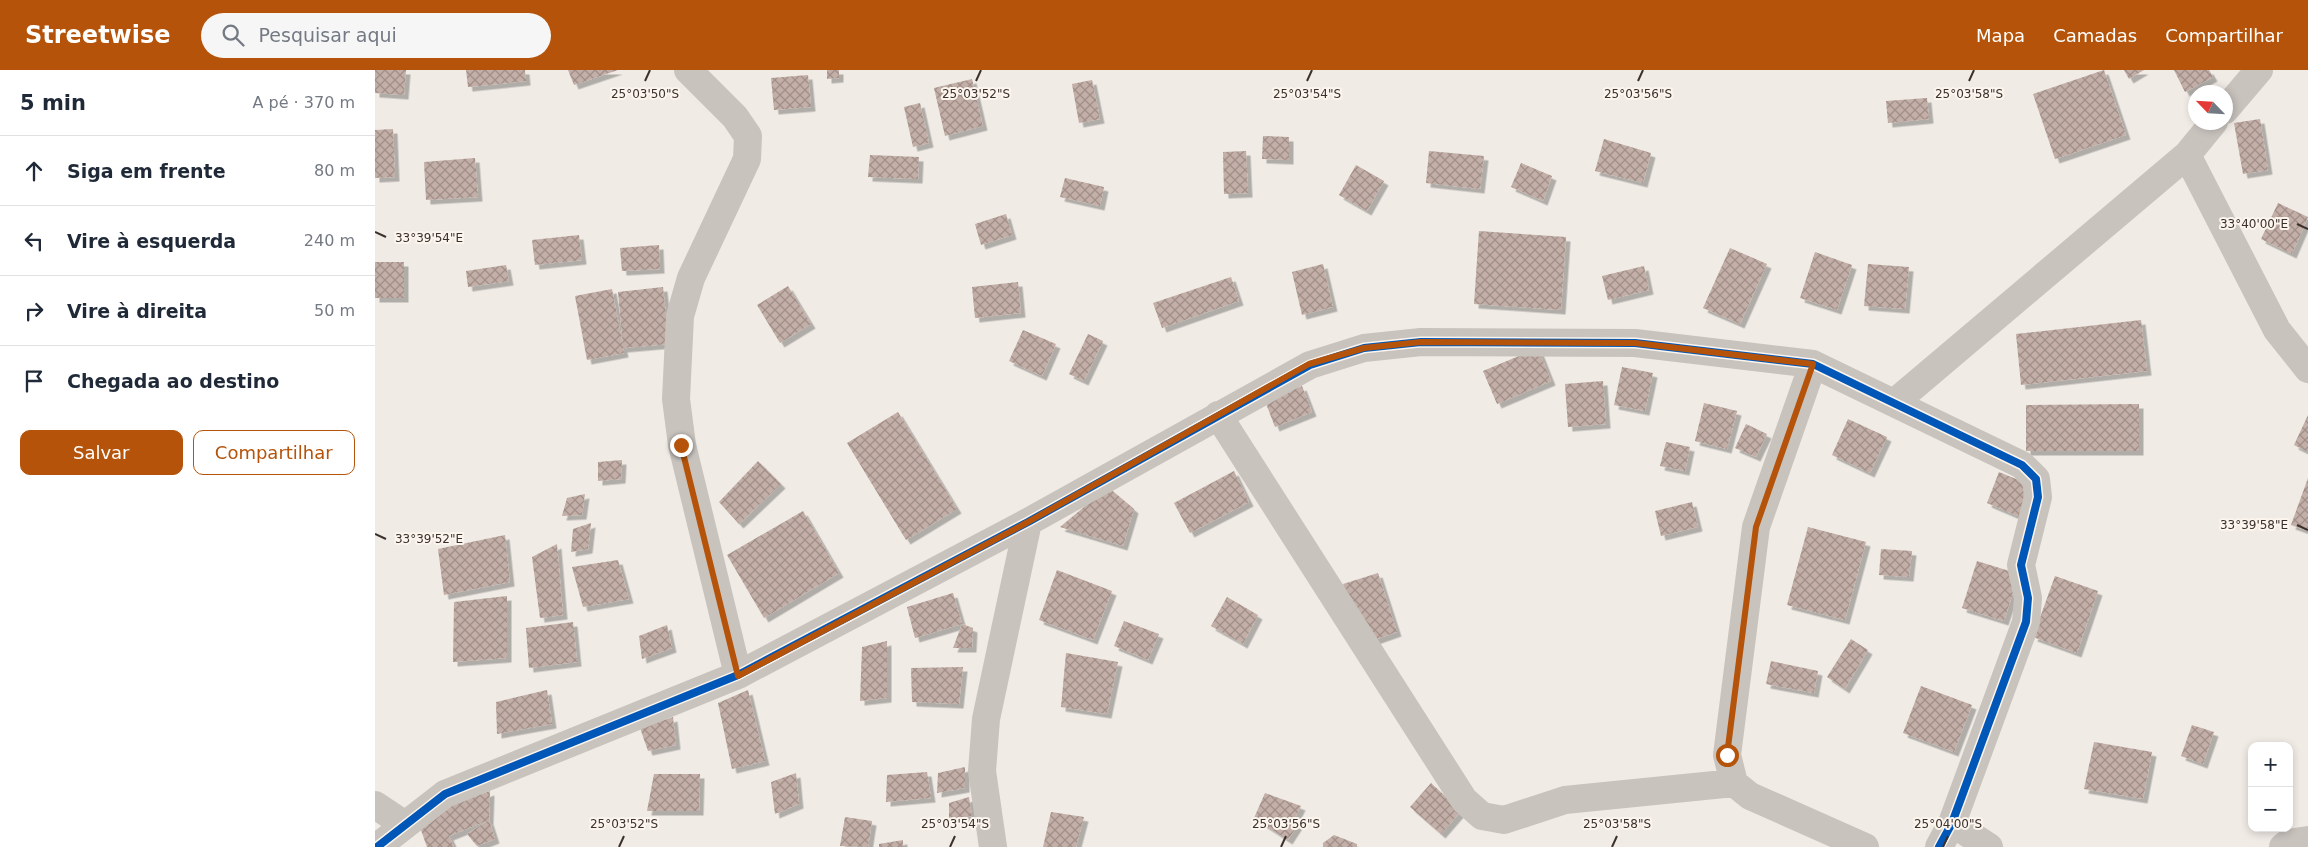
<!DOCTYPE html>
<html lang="pt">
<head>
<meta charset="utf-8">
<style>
	:root { --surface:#fff; --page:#f6f6f7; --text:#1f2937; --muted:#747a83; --line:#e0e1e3; --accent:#b45309 }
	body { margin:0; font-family:"DejaVu Sans",sans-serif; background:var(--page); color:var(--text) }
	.controls { position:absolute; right:15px; bottom:15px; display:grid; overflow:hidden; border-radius:10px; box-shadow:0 2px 8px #0003 }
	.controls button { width:45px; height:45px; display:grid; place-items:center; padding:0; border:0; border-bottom:1px solid var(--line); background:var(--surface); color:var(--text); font:25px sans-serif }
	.compass { position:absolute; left:1813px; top:15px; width:45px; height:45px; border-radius:50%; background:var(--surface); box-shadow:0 2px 8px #0003; rotate:295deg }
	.stop { position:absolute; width:15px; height:15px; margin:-11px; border:4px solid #b45309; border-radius:50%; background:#fff }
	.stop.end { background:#b45309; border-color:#fff; box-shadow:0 1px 5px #0008 }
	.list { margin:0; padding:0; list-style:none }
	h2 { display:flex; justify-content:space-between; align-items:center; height:65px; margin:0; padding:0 20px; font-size:21px }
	h2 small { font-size:16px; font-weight:400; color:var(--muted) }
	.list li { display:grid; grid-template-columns:32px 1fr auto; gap:15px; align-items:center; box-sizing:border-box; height:70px; padding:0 20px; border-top:1px solid var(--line) }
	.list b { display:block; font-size:19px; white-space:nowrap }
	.list em { font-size:16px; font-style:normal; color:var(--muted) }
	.actions { display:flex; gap:10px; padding:15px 20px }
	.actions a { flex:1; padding:11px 0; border:1px solid var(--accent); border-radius:10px; text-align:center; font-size:18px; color:var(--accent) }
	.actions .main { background:var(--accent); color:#fff }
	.icon { flex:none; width:28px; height:28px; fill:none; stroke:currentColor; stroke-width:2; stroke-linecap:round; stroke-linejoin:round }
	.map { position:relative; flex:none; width:1933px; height:777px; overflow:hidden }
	header { display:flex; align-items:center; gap:30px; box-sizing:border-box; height:70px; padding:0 25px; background:var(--accent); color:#fff }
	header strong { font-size:24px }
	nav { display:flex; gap:28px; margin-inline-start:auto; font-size:18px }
	.search { width:350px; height:45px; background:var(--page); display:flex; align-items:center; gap:12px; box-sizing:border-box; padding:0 18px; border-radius:28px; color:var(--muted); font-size:19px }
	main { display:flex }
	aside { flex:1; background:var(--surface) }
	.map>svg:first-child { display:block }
	.building { fill:url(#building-cross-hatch); filter:url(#shadow) }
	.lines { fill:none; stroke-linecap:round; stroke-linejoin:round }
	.minor { stroke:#c9c3be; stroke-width:28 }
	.cycleway-casing { stroke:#fbf5ee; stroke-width:11 }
	.cycleway { stroke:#0057b8; stroke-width:8 }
	.route { stroke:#b45309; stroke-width:6 }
	.ticks { fill:none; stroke:#3b302b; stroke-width:2 }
	.ticks-label { font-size:12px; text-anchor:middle; fill:#3b302b; stroke:#fbf5ee; stroke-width:4; stroke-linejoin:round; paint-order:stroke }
</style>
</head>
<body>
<header>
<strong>Streetwise</strong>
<div class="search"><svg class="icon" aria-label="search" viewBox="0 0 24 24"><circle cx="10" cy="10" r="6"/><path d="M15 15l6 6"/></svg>Pesquisar aqui</div>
<nav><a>Mapa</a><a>Camadas</a><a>Compartilhar</a></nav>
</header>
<main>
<aside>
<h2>5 min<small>A pé · 370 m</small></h2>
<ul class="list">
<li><svg class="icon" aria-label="ahead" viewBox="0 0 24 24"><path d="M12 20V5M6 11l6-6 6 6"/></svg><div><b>Siga em frente</b></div><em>80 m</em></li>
<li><svg class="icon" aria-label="left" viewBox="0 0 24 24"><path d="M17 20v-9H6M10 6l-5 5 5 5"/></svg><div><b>Vire à esquerda</b></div><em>240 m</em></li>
<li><svg class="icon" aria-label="right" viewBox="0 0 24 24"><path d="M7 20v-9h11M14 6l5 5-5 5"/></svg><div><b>Vire à direita</b></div><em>50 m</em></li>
<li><svg class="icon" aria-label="arrive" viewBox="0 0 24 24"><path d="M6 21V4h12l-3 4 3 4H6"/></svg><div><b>Chegada ao destino</b></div></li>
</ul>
<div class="actions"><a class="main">Salvar</a><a>Compartilhar</a></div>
</aside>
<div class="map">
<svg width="1933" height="777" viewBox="0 0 1933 777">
	<defs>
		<pattern id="building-cross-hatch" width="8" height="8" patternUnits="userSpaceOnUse" patternTransform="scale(1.25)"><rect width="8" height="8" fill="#c3afa7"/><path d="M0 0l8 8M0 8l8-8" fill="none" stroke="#a08f88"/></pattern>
		<filter id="shadow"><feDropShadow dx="4.5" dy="4.5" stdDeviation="0" flood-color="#0004"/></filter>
	</defs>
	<rect width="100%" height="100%" fill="#f0ebe5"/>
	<path class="building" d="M 0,0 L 31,0 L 29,25 L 0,23 Z
		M 91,0 L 150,0 L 151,11 L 93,17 Z
		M 193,0 L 243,0 L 199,15 Z
		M 452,0 L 464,0 L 464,8 L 452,9 Z
		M 1729,0 L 1751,65 L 1680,89 L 1658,24 Z
		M 1749,0 L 1769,0 L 1754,9 Z
		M 1799,0 L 1834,0 L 1838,7 L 1810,22 Z
		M 433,5 L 436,37 L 399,40 L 396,8 Z
		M 597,9 L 608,56 L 570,66 L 559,18 Z
		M 717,10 L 725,49 L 704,53 L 697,14 Z
		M 1552,28 L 1554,49 L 1513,53 L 1511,31 Z
		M 545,33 L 554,73 L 538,77 L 529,37 Z
		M 1885,49 L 1893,100 L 1868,104 L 1859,53 Z
		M 18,59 L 20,107 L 0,108 L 0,60 Z
		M 888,66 L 914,67 L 914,90 L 887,89 Z
		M 1229,69 L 1276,83 L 1268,113 L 1220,101 Z
		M 871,81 L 873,123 L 849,124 L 848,82 Z
		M 1054,81 L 1109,86 L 1105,119 L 1051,113 Z
		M 495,85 L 544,87 L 543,109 L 493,107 Z
		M 100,88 L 103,127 L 51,130 L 49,92 Z
		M 1146,93 L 1177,106 L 1168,131 L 1136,117 Z
		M 981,95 L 1009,111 L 992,141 L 964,125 Z
		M 690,108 L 729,117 L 725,136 L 685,127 Z
		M 1903,133 L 1933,147 L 1917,184 L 1886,169 Z
		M 631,144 L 637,165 L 606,175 L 600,154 Z
		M 1104,161 L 1191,167 L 1186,240 L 1099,234 Z
		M 204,165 L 207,190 L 160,195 L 157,170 Z
		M 284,175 L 285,199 L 247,201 L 245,178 Z
		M 1355,178 L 1392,194 L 1365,254 L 1328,238 Z
		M 1440,182 L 1477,195 L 1462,240 L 1425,228 Z
		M 0,192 L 29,192 L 29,228 L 0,228 Z
		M 948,194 L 958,237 L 927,245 L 917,202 Z
		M 1493,194 L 1534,197 L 1530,239 L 1489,236 Z
		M 131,195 L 134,211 L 93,217 L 91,201 Z
		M 1269,196 L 1274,220 L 1233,230 L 1227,206 Z
		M 856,207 L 864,231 L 787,258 L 778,233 Z
		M 643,212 L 646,243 L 600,248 L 597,217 Z
		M 413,216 L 436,254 L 405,273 L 382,235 Z
		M 288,217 L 294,274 L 248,278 L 249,283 L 212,290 L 200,226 L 237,219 L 248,276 L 243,222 Z
		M 1766,250 L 1772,301 L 1646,315 L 1641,264 Z
		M 648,260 L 681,274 L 667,306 L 634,291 Z
		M 713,264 L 728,271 L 709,311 L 694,304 Z
		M 1163,278 L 1176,311 L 1122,334 L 1108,301 Z
		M 1247,297 L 1278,303 L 1270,341 L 1239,335 Z
		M 1228,311 L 1231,354 L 1193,357 L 1190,314 Z
		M 927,316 L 937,342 L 900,357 L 890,331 Z
		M 1329,333 L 1362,341 L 1352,379 L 1320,371 Z
		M 1764,334 L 1764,381 L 1651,381 L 1651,335 Z
		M 523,342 L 582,439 L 531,470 L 472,373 Z
		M 1933,345 L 1933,382 L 1919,375 Z
		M 1473,349 L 1512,367 L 1495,403 L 1457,385 Z
		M 1371,354 L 1392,364 L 1381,387 L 1360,378 Z
		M 1291,372 L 1315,377 L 1310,401 L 1285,396 Z
		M 247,390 L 246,409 L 223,411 L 223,392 Z
		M 383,391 L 406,414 L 364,454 L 344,432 Z
		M 859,401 L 874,432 L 815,463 L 799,433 Z
		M 1624,402 L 1658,416 L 1645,447 L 1612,433 Z
		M 1933,408 L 1933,461 L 1916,455 Z
		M 733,417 L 759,439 L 748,476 L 685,457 Z
		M 210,424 L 207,445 L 187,446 L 192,428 Z
		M 1317,432 L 1323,457 L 1286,466 L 1280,441 Z
		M 428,441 L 464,503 L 389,548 L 352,485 Z
		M 216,453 L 213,479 L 196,482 L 198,459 Z
		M 1433,457 L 1491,472 L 1470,550 L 1412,535 Z
		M 130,465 L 135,512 L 69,525 L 63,479 Z
		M 182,474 L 188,545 L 165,548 L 157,487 Z
		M 1506,479 L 1537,481 L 1534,507 L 1504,505 Z
		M 243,490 L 254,529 L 208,537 L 197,497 Z
		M 1602,491 L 1644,504 L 1629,551 L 1587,538 Z
		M 682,500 L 737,521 L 718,570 L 664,550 Z
		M 1003,503 L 1022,562 L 988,574 L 968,514 Z
		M 1680,506 L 1723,521 L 1702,583 L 1658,567 Z
		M 578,523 L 587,554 L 540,568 L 532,537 Z
		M 132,526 L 132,588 L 78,592 L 79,532 Z
		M 852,527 L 883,545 L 868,574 L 836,556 Z
		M 749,551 L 784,564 L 773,590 L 739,576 Z
		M 198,552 L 202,592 L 154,598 L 151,558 Z
		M 587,554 L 598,558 L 597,578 L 578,578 Z
		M 292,555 L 297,578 L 267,589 L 264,566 Z
		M 1476,569 L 1493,580 L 1470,619 L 1452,607 Z
		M 512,571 L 512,628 L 485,631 L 487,577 Z
		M 691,583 L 743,592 L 732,644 L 686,637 Z
		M 1396,591 L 1443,601 L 1439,623 L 1391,614 Z
		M 588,597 L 584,634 L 537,632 L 536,598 Z
		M 1546,616 L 1597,635 L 1579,682 L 1528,663 Z
		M 172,620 L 177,654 L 122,664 L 121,632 Z
		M 373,620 L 390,691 L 357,699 L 343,633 Z
		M 298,647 L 301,675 L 273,681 L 265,658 Z
		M 1817,655 L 1839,662 L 1828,694 L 1806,686 Z
		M 1719,672 L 1777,682 L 1768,729 L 1709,719 Z
		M 590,697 L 590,718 L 562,723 L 563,703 Z
		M 552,702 L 556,728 L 511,732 L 512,705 Z
		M 421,703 L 424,734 L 400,744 L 396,712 Z
		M 279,704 L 325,704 L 324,741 L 272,741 Z
		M 1056,713 L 1086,741 L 1066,764 L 1035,737 Z
		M 115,721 L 114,750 L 120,769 L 102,776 L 92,764 L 114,750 L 74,766 L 79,777 L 52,777 L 41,746 Z
		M 890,723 L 926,736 L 919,750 L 924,753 L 913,770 L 879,748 Z
		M 594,727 L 597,746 L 574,749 L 574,733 Z
		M 676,742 L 709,747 L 701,777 L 668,777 Z
		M 470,747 L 497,751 L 493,777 L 465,776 Z
		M 959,765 L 982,774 L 982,777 L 948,777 L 948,773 Z
		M 528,770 L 528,777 L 504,777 L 504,774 Z"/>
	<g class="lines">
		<path class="minor" d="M 313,0 L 360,47 L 373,66 L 372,89 L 316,208 L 305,246 L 301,329 L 307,375 L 363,605
			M 1850,40 L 1884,0
			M 1812,85 L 1902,260 L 1933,299
			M 1438,294 L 1381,457 L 1352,685 L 1359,713 L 1375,726 L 1490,777
			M 1519,333 L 1812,85 L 1839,52
			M 843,345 L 1089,730 L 1107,746 L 1129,750 L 1190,730 L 1359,713
			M 0,735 L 30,755
			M 1577,753 L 1614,777
			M 2,777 L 70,724 L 363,605 L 653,452 L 935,295 L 989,278 L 1046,272 L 1260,273 L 1438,294 L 1647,395 L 1661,409 L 1663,427 L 1646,495 L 1653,528 L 1651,552 L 1577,753 L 1564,777
			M 618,777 L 607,701 L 611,649 L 653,452
			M 1908,777 L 1913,773 L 1933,770"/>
		<defs>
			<path id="cycleway" d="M 2,777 L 70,724 L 363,605 L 653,452 L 935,295 L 989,278 L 1046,272 L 1260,273 L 1438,294 L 1647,395 L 1661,409 L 1663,427 L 1646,495 L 1653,528 L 1651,552 L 1577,753 L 1564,777"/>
		</defs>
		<use href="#cycleway" class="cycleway-casing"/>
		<use href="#cycleway" class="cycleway"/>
	</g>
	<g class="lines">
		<path class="route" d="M 306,375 L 363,606 L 653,452 L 934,294 L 989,278 L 1046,272 L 1260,273 L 1438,294 L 1381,457 L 1352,685"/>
	</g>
	<path class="ticks" d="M 270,11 L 275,0M 601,11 L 606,0M 932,11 L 937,0M 1263,11 L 1268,0M 1594,11 L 1599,0M 1922,154 L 1933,159M 0,162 L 11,167M 1922,455 L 1933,460M 0,464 L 11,469M 244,777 L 249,766M 575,777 L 580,766M 906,777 L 911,766M 1237,777 L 1242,766M 1568,777 L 1573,766"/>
	<g class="ticks-label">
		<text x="270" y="28">25°03'50"S</text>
		<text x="601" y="28">25°03'52"S</text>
		<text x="932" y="28">25°03'54"S</text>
		<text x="1263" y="28">25°03'56"S</text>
		<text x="1594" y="28">25°03'58"S</text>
		<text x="1879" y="158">33°40'00"E</text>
		<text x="54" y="172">33°39'54"E</text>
		<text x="1879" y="459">33°39'58"E</text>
		<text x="54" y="473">33°39'52"E</text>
		<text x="249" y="758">25°03'52"S</text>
		<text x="580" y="758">25°03'54"S</text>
		<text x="911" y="758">25°03'56"S</text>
		<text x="1242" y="758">25°03'58"S</text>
		<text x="1573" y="758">25°04'00"S</text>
	</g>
</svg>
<div class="controls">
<button>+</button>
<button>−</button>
</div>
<svg class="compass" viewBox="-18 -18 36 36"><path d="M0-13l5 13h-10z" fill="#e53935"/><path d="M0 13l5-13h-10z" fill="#747a83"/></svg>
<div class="stop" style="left:1352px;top:685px"></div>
<div class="stop end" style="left:306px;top:375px"></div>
</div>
</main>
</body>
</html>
